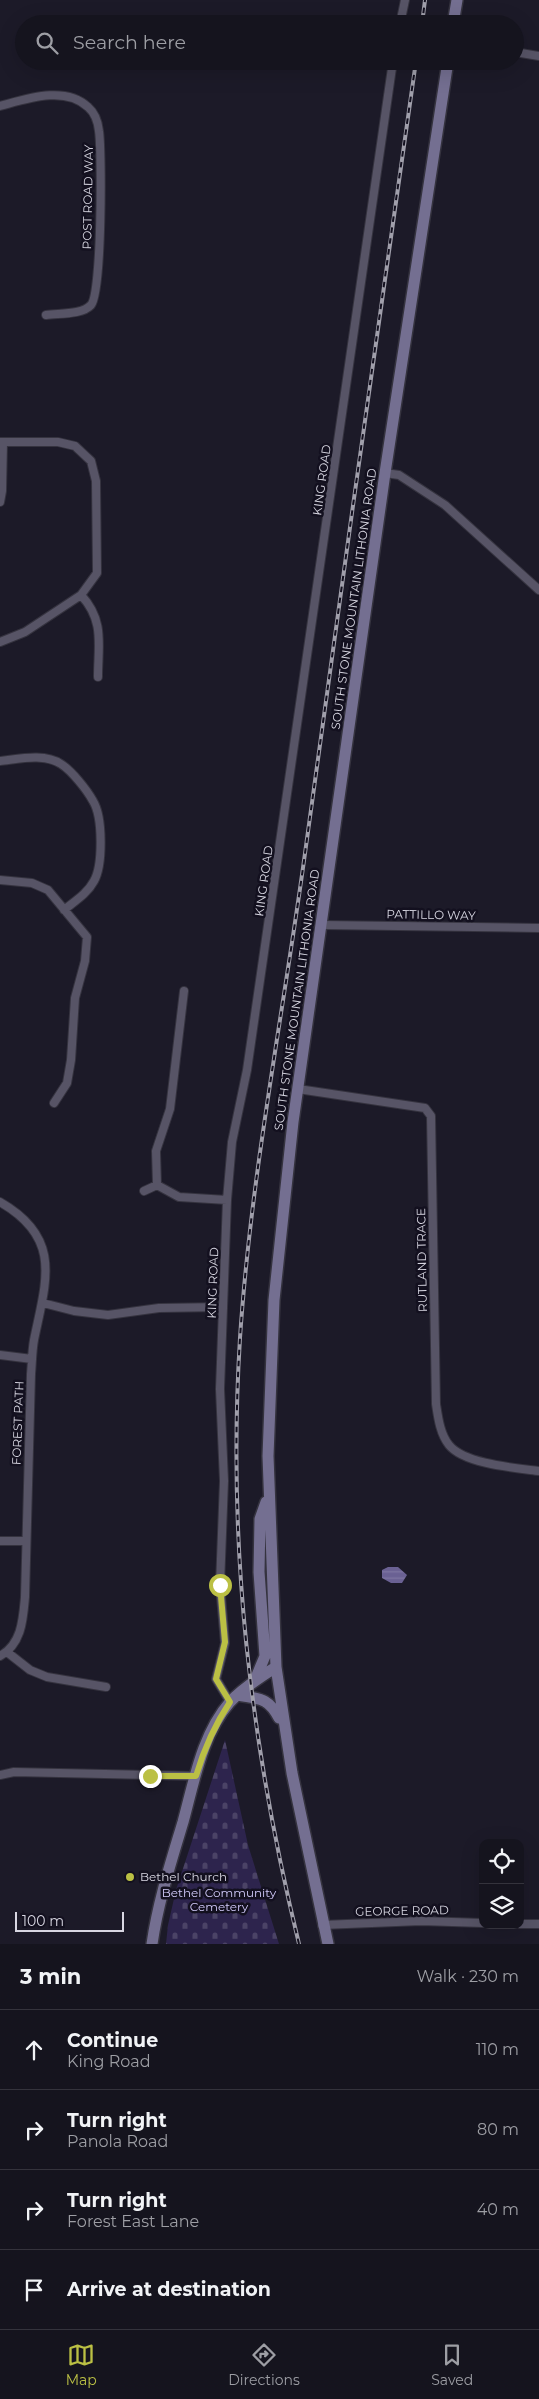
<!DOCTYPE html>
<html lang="en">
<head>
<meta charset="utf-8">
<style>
	:root { --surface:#15141e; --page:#22212b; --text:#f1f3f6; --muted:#9d9ea4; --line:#34333c; --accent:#bbc044 }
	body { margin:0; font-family:Montserrat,sans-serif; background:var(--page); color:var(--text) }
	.controls { position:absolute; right:15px; bottom:15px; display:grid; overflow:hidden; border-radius:10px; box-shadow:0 5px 20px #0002 }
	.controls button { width:45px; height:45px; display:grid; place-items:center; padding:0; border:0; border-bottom:1px solid var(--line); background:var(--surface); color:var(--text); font:25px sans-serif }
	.scale { position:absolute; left:15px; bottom:12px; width:109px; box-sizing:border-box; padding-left:5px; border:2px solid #d8d7e2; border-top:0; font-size:14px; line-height:18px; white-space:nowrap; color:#d8d7e2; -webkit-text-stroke:4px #13101f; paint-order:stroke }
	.stop { position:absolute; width:15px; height:15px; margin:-11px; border:4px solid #bbc044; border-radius:50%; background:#fff }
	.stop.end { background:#bbc044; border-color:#fff; box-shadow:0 1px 5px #0008 }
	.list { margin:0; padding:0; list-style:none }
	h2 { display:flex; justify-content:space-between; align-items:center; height:65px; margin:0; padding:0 20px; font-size:21px }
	h2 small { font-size:16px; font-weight:400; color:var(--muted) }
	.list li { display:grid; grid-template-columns:32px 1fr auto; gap:15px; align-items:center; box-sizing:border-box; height:80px; padding:0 20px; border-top:1px solid var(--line) }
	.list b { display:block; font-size:19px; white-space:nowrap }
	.list p { margin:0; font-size:16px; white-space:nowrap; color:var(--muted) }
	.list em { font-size:16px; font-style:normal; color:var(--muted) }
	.icon { flex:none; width:28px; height:28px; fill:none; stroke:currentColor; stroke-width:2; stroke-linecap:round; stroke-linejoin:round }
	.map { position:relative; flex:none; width:539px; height:1944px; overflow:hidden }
	.search { position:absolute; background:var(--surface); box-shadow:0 5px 20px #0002; left:15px; right:15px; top:15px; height:55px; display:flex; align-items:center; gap:12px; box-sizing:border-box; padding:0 18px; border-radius:28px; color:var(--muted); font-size:19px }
	.sheet { height:385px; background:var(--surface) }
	nav { display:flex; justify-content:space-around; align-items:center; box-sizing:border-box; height:70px; border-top:1px solid var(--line); background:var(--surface); font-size:14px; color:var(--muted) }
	nav a { display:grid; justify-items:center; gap:2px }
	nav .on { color:var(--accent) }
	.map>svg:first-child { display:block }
	.cemetery { fill:url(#cemetery-stones) }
	.water { fill:url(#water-rules) }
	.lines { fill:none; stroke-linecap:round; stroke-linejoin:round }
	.minor-casing { stroke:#35333f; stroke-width:10 }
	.secondary-casing { stroke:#35333f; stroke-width:14 }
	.minor { stroke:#575466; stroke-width:8 }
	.secondary { stroke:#746f91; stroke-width:11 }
	.rail-casing { stroke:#a09fab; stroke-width:4 }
	.rail { stroke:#13101f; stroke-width:2; stroke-dasharray:5.5; stroke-linecap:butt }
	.route { stroke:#bbc044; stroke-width:6 }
	.poi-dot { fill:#bbc044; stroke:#13101f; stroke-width:2 }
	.labels { text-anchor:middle; stroke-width:5; stroke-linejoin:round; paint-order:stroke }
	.street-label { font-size:12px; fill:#d8d7e2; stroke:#13101f }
	.poi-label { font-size:12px; fill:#d8d7e2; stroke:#13101f; text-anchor:start }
	.park-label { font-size:12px; fill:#d1caf9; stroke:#13101f }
</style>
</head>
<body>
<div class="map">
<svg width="539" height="1944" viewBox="0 0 539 1944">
	<defs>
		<pattern id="cemetery-stones" width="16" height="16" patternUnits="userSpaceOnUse" patternTransform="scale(1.25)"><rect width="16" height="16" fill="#2d244d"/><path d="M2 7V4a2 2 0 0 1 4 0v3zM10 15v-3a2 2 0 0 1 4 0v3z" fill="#4b4366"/></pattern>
		<pattern id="water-rules" width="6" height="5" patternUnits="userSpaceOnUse" patternTransform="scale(1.25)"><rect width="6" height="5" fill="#6a6193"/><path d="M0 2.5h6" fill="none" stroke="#7f77a2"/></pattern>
	</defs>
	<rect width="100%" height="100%" fill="#1c1a28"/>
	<path class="cemetery" d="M 225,1740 L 248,1845 L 279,1944 L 166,1944 L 168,1925 L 176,1890 Z"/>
	<path class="water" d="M 388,1567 L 398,1567 L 407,1575 L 402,1583 L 391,1583 L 382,1578 L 382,1570 Z"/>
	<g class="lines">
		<defs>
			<path id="minor" d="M 400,24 L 405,0
				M 515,52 L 539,56
				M 0,106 C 26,99 65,85 88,107 C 95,113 98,122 99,131 C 102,153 102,293 91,305 C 82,315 59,313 46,315
				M 0,442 L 58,442 L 75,446 L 91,461 L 96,481 L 97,573 L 81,595 L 25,632 L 0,642
				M 385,473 L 399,475 L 445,505 L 539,590
				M 0,502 L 2,491 L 3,442
				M 81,595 C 105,621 98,645 98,677
				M 0,761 C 19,759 44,753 61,764 C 72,771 87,790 93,801 C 103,817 103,865 94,881 C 87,894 75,901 64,910
				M 0,880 L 32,883 L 48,890 L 87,937 L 85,961 L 75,998 L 71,1060 L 67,1083 L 54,1103
				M 322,925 L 539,928
				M 298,1089 L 425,1108 L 431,1116 L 436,1404 C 438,1417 440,1434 449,1445 C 464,1464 516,1468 539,1471
				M 157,1185 L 156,1151 L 170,1109 L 184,991
				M 157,1185 L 179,1197 L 227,1200
				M 144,1191 L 157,1185
				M 0,1202 C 63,1238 46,1281 34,1340 C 32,1351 32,1363 31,1374 L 25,1597 C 23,1619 22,1644 0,1656
				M 43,1303 L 74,1311 L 108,1315 L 159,1308 L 223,1307
				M 0,1355 L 32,1359
				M 0,1541 L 26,1541
				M 7,1652 L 30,1670 L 47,1677 L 106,1687
				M 230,1702 L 216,1679 L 225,1643 L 220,1585 L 224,1481 L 220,1389 L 227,1200 L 232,1142 L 247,1070 L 393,61
				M 0,1775 L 14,1772 L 196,1776
				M 520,1924 L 539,1924
				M 322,1925 L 421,1921 L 483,1923"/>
			<path id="secondary" d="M 453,24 L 457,0
				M 255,1680 L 265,1656 L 259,1572 L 260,1519 L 266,1502
				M 238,1695 C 259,1699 268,1697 279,1718
				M 152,1944 C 158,1902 171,1862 183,1822 C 194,1782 202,1734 230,1702 C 243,1688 260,1677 276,1667
				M 328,1944 L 292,1773 L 276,1667 L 268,1456 L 274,1300 L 293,1122 L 385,473 L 448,61"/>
		</defs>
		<use href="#minor" class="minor-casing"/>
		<use href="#secondary" class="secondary-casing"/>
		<use href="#minor" class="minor"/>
		<use href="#secondary" class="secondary"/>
		<defs>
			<path id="rail" d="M 422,24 L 425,0
				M 299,1944 C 250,1743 227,1545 240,1338 C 251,1173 284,1010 306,846 C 342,584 378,323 416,61"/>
		</defs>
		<use href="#rail" class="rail-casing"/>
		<use href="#rail" class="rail"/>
	</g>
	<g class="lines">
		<path class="route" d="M 150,1776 L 196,1776 C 204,1749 214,1726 230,1702 L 216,1679 L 225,1642 L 220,1585"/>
	</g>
	<circle class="poi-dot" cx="130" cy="1877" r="5"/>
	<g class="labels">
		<g class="street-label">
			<text transform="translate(88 197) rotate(-89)" y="4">POST ROAD WAY</text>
			<text transform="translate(322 480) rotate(-82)" y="4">KING ROAD</text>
			<text transform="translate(354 599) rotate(-82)" y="4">SOUTH STONE MOUNTAIN LITHONIA ROAD</text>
			<text transform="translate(264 881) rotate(-82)" y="4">KING ROAD</text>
			<text transform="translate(431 915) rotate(1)" y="4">PATTILLO WAY</text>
			<text transform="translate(297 1000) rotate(-82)" y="4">SOUTH STONE MOUNTAIN LITHONIA ROAD</text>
			<text transform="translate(422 1260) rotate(-91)" y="4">RUTLAND TRACE</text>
			<text transform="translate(213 1283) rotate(-88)" y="4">KING ROAD</text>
			<text transform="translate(18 1423) rotate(-88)" y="4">FOREST PATH</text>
			<text transform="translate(402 1911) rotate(-1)" y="4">GEORGE ROAD</text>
		</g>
		<g class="poi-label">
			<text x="140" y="1881">Bethel Church</text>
		</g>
		<g class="park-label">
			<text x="219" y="1897">Bethel Community<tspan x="219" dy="14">Cemetery</tspan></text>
		</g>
	</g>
</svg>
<div class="controls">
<button><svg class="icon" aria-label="locate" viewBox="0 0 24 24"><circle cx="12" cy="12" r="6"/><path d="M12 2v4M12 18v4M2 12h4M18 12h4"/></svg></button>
<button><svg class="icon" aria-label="layers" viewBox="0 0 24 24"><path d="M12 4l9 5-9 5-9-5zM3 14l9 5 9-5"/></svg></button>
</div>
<div class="scale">100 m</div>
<div class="stop" style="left:220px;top:1585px"></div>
<div class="stop end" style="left:150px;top:1776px"></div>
<div class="search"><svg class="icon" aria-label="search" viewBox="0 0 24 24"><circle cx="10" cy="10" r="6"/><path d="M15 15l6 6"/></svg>Search here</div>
</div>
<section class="sheet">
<h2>3 min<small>Walk · 230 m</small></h2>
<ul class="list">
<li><svg class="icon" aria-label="ahead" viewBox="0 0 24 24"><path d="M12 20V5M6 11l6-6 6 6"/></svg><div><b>Continue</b><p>King Road</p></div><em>110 m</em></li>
<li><svg class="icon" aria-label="right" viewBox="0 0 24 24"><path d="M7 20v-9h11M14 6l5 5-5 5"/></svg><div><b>Turn right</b><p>Panola Road</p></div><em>80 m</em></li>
<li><svg class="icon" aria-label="right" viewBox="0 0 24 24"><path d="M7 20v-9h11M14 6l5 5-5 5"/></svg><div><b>Turn right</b><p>Forest East Lane</p></div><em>40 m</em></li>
<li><svg class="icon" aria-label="arrive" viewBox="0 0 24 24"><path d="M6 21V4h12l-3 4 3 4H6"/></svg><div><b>Arrive at destination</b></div></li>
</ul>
</section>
<nav>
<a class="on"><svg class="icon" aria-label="map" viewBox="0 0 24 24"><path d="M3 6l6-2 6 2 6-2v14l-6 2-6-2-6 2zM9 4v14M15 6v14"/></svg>Map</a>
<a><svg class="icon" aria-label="directions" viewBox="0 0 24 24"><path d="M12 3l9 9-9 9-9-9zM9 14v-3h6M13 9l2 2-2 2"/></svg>Directions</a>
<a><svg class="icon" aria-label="saved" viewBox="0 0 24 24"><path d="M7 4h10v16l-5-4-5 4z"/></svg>Saved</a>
</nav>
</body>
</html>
